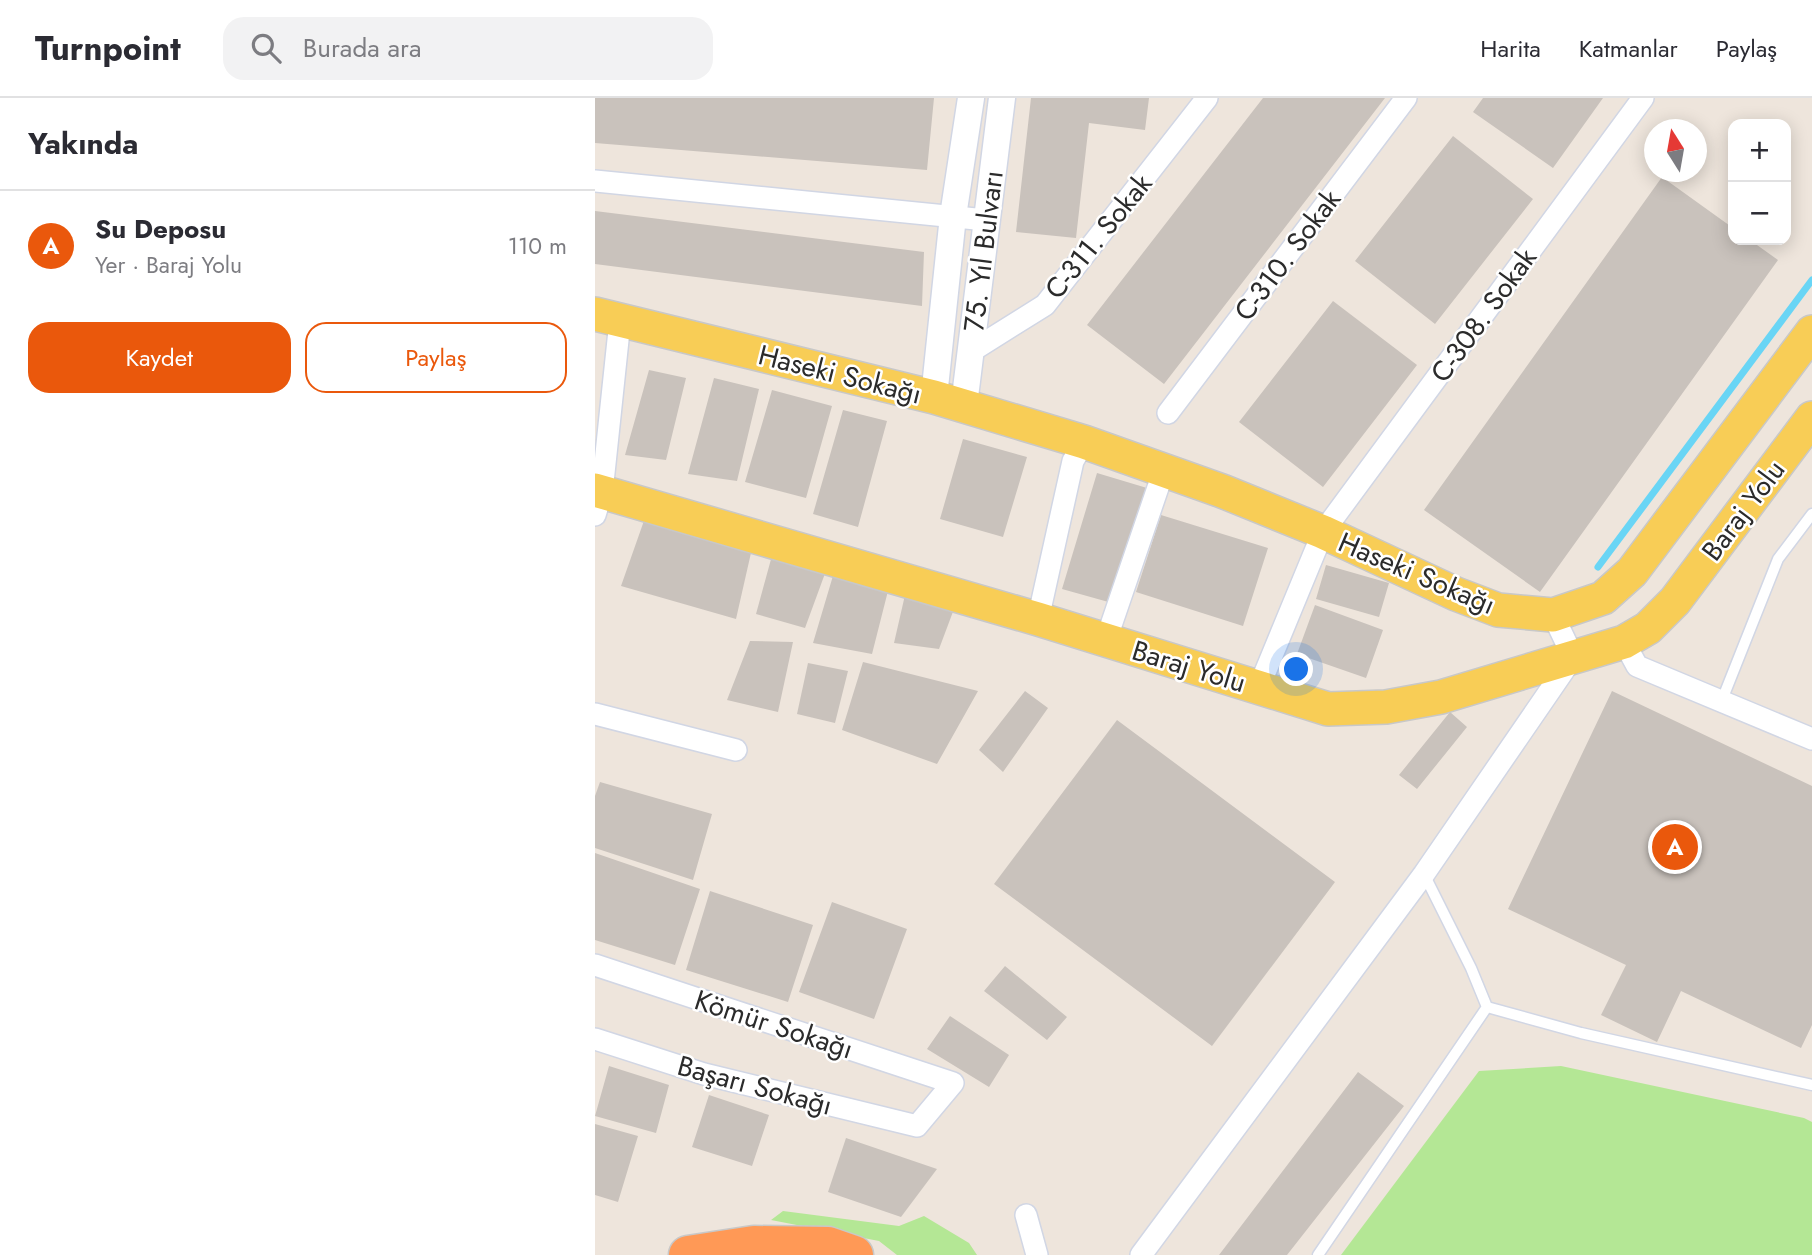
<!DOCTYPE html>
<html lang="tr">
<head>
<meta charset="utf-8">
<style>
	:root { --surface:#fff; --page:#f2f2f3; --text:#2b2b33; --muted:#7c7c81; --line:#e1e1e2; --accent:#ea580c }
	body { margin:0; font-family:Jost,sans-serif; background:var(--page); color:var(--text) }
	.controls { position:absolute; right:21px; top:21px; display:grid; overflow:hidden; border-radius:14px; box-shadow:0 4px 18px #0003 }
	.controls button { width:63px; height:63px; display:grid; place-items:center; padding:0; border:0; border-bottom:2px solid var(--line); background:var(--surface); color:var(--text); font:35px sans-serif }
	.compass { position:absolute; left:1049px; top:21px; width:63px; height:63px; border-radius:50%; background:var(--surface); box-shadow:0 4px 18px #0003; rotate:349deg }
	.you { position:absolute; left:702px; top:572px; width:24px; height:24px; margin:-18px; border:5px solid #fff; border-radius:50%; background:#1a73e8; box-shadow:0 0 0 10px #1a73e833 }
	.badge { display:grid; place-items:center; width:46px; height:46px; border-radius:50%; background:var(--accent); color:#fff; font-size:23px; font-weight:700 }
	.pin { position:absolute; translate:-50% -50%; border:4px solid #fff; box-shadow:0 2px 7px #0006 }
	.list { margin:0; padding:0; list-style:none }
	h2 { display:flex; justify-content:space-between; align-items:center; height:91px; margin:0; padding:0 28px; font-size:30px }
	h2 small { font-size:23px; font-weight:400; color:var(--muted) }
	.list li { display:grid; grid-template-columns:46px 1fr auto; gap:21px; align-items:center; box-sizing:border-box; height:112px; padding:0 28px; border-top:2px solid var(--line) }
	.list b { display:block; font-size:26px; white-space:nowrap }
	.list p { margin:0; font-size:23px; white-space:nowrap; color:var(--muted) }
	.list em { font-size:23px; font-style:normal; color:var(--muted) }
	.actions { display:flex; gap:14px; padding:21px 28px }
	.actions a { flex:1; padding:16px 0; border:2px solid var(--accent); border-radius:21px; text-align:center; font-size:24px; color:var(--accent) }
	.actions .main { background:var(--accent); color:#fff }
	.icon { flex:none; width:38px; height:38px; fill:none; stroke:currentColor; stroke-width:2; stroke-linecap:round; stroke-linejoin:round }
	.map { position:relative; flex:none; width:1217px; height:1157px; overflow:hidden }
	header { display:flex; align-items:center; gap:42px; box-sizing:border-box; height:98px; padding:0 35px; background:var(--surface); border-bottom:2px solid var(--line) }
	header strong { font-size:33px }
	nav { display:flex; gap:38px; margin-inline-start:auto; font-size:24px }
	.search { width:490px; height:63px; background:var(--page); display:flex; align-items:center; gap:18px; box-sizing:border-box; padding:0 24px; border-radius:21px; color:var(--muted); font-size:26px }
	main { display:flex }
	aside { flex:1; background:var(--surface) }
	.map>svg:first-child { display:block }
	.green { fill:#b4e795 }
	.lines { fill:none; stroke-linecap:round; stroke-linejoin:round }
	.stream { stroke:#69d5f5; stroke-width:7 }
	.building { fill:#c9c2bc }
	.service-casing { stroke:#d1d6e4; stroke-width:13 }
	.minor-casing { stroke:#d1d6e4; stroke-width:24 }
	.tertiary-casing { stroke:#d1d6e4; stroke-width:29 }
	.primary-casing { stroke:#c8c8c8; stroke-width:36 }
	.motorway-casing { stroke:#c8c8c8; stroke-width:41 }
	.service { stroke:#fff; stroke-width:10 }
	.minor { stroke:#fff; stroke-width:21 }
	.tertiary { stroke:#fff; stroke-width:26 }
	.primary { stroke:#f8cd56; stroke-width:33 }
	.motorway { stroke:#ff9956; stroke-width:38 }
	.labels { text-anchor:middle; stroke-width:5; stroke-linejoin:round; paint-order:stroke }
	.street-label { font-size:28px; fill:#2b2b2b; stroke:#fff }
</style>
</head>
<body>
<header>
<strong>Turnpoint</strong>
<div class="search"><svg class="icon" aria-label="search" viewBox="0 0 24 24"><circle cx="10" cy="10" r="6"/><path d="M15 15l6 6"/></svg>Burada ara</div>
<nav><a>Harita</a><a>Katmanlar</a><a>Paylaş</a></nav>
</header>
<main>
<aside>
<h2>Yakında<small></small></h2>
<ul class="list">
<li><span class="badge">A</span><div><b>Su Deposu</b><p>Yer · Baraj Yolu</p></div><em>110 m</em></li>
</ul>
<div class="actions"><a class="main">Kaydet</a><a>Paylaş</a></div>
</aside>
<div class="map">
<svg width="1217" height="1157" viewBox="0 0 1217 1157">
	<rect width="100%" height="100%" fill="#eee5dc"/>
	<path class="green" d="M 966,968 L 1209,1020 L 1217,1024 L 1217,1157 L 746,1157 L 884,973 Z
		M 188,1113 L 304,1128 L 329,1118 L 374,1145 L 382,1157 L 302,1157 L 284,1143 L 176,1122 Z"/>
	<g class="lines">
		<path class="stream" d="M 1003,469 L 1217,182"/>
	</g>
	<path class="building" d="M 0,0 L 339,0 L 332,72 L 0,45 Z
		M 436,0 L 554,0 L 550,32 L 494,25 L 481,140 L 421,134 Z
		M 668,0 L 790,0 L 569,286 L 492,227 Z
		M 888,0 L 1008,0 L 958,70 L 878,14 Z
		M 858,38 L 938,101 L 840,226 L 760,163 Z
		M 1067,79 L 1138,130 L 1138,142 L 1155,142 L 1183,162 L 945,494 L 829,412 Z
		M 0,113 L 329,154 L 327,208 L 0,166 Z
		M 738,203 L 822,267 L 728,389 L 644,324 Z
		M 54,272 L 91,280 L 71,362 L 30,357 Z
		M 119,280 L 164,291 L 142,383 L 93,376 Z
		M 177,292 L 237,308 L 211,400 L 150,384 Z
		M 248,312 L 292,323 L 263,429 L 218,416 Z
		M 368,341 L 432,359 L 408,439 L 345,421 Z
		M 502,375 L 552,390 L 517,505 L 467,491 Z
		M 51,417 L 158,446 L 141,521 L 26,488 Z
		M 566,417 L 673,450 L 648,528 L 541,494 Z
		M 178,454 L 232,470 L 210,530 L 161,516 Z
		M 731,467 L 794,485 L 784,519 L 721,501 Z
		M 240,471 L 295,485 L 277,556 L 218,545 Z
		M 310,497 L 359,511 L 344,551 L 299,545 Z
		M 720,507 L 788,532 L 771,580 L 702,556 Z
		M 155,543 L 198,544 L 183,614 L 132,602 Z
		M 268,564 L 383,593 L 342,666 L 247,632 Z
		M 213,565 L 253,573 L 240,625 L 202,616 Z
		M 430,593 L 453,610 L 408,674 L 384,652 Z
		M 1017,593 L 1217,688 L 1217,927 L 1206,950 L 1086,893 L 1062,944 L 1006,917 L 1031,867 L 913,811 Z
		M 855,614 L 872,629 L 822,691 L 804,677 Z
		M 522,622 L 740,784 L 617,948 L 399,786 Z
		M 5,684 L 117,716 L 98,782 L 0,750 L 0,698 Z
		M 0,755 L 105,791 L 80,867 L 0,842 Z
		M 115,793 L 218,827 L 193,904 L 91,872 Z
		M 237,804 L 312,831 L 279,921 L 204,894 Z
		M 410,868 L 472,919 L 452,942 L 389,893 Z
		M 355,918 L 414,957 L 394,989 L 332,951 Z
		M 14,968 L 74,987 L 61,1035 L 0,1018 Z
		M 763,974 L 809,1008 L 692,1157 L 624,1157 Z
		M 114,997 L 174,1017 L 157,1068 L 97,1049 Z
		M 0,1026 L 43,1038 L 23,1104 L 0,1097 Z
		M 251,1040 L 342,1071 L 306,1119 L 233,1094 Z"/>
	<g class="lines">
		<defs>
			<path id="service" d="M 1127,602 L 1183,461 L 1217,416
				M 829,776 L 876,870 L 892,909 L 986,935 L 1217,987
				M 723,1157 L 892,909"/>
			<path id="minor" d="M 0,83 L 391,122
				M 375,254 L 450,207 L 612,0
				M 573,315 L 811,0
				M 0,417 L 7,394 L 25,223
				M 443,521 L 478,363 L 489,344
				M 511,542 L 569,372
				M 1029,544 L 1042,568 L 1217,641
				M 664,589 L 728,434 L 1048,0
				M 0,616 L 141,652
				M 0,867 L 358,985 L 322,1028 L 109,976 L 0,941
				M 431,1117 L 442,1157
				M 546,1157 L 829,776 L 978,559 L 958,517"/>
			<path id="tertiary" d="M 339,299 L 358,118 L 376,0
				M 369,307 L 407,0"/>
			<path id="primary" d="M 0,216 L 339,299 L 489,344 L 627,393 L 728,434 L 861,496 L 903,512 L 958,517 L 1008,500 L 1037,474 L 1217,234
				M 0,392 L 443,521 L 733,611 L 791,609 L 846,599 L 1029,544 L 1053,530 L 1080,503 L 1217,320"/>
			<path id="motorway" d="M 93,1157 L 159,1147 L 233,1148 L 259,1157"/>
		</defs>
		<use href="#service" class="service-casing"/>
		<use href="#minor" class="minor-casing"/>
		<use href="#tertiary" class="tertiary-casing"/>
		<use href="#primary" class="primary-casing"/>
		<use href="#motorway" class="motorway-casing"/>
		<use href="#service" class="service"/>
		<use href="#minor" class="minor"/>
		<use href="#tertiary" class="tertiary"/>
		<use href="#primary" class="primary"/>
		<use href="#motorway" class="motorway"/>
	</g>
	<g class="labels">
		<g class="street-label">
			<text transform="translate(503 138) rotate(-51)" y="10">C-311. Sokak</text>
			<text transform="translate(388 153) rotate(-83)" y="10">75. Yıl Bulvarı</text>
			<text transform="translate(692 157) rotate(-53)" y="10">C-310. Sokak</text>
			<text transform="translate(888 217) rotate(-54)" y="10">C-308. Sokak</text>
			<text transform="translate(245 276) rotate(14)" y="10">Haseki Sokağı</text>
			<text transform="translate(1148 412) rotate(-53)" y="10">Baraj Yolu</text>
			<text transform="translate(822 475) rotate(23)" y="10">Haseki Sokağı</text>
			<text transform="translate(594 568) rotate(17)" y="10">Baraj Yolu</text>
			<text transform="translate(179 926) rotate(18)" y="10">Kömür Sokağı</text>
			<text transform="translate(160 987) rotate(15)" y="10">Başarı Sokağı</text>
		</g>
	</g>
</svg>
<div class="controls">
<button>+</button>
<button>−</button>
</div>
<svg class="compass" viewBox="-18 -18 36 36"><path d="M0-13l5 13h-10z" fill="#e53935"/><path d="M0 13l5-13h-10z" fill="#7c7c81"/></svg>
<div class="you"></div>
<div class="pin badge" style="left:1080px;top:749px">A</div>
</div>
</main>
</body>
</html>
